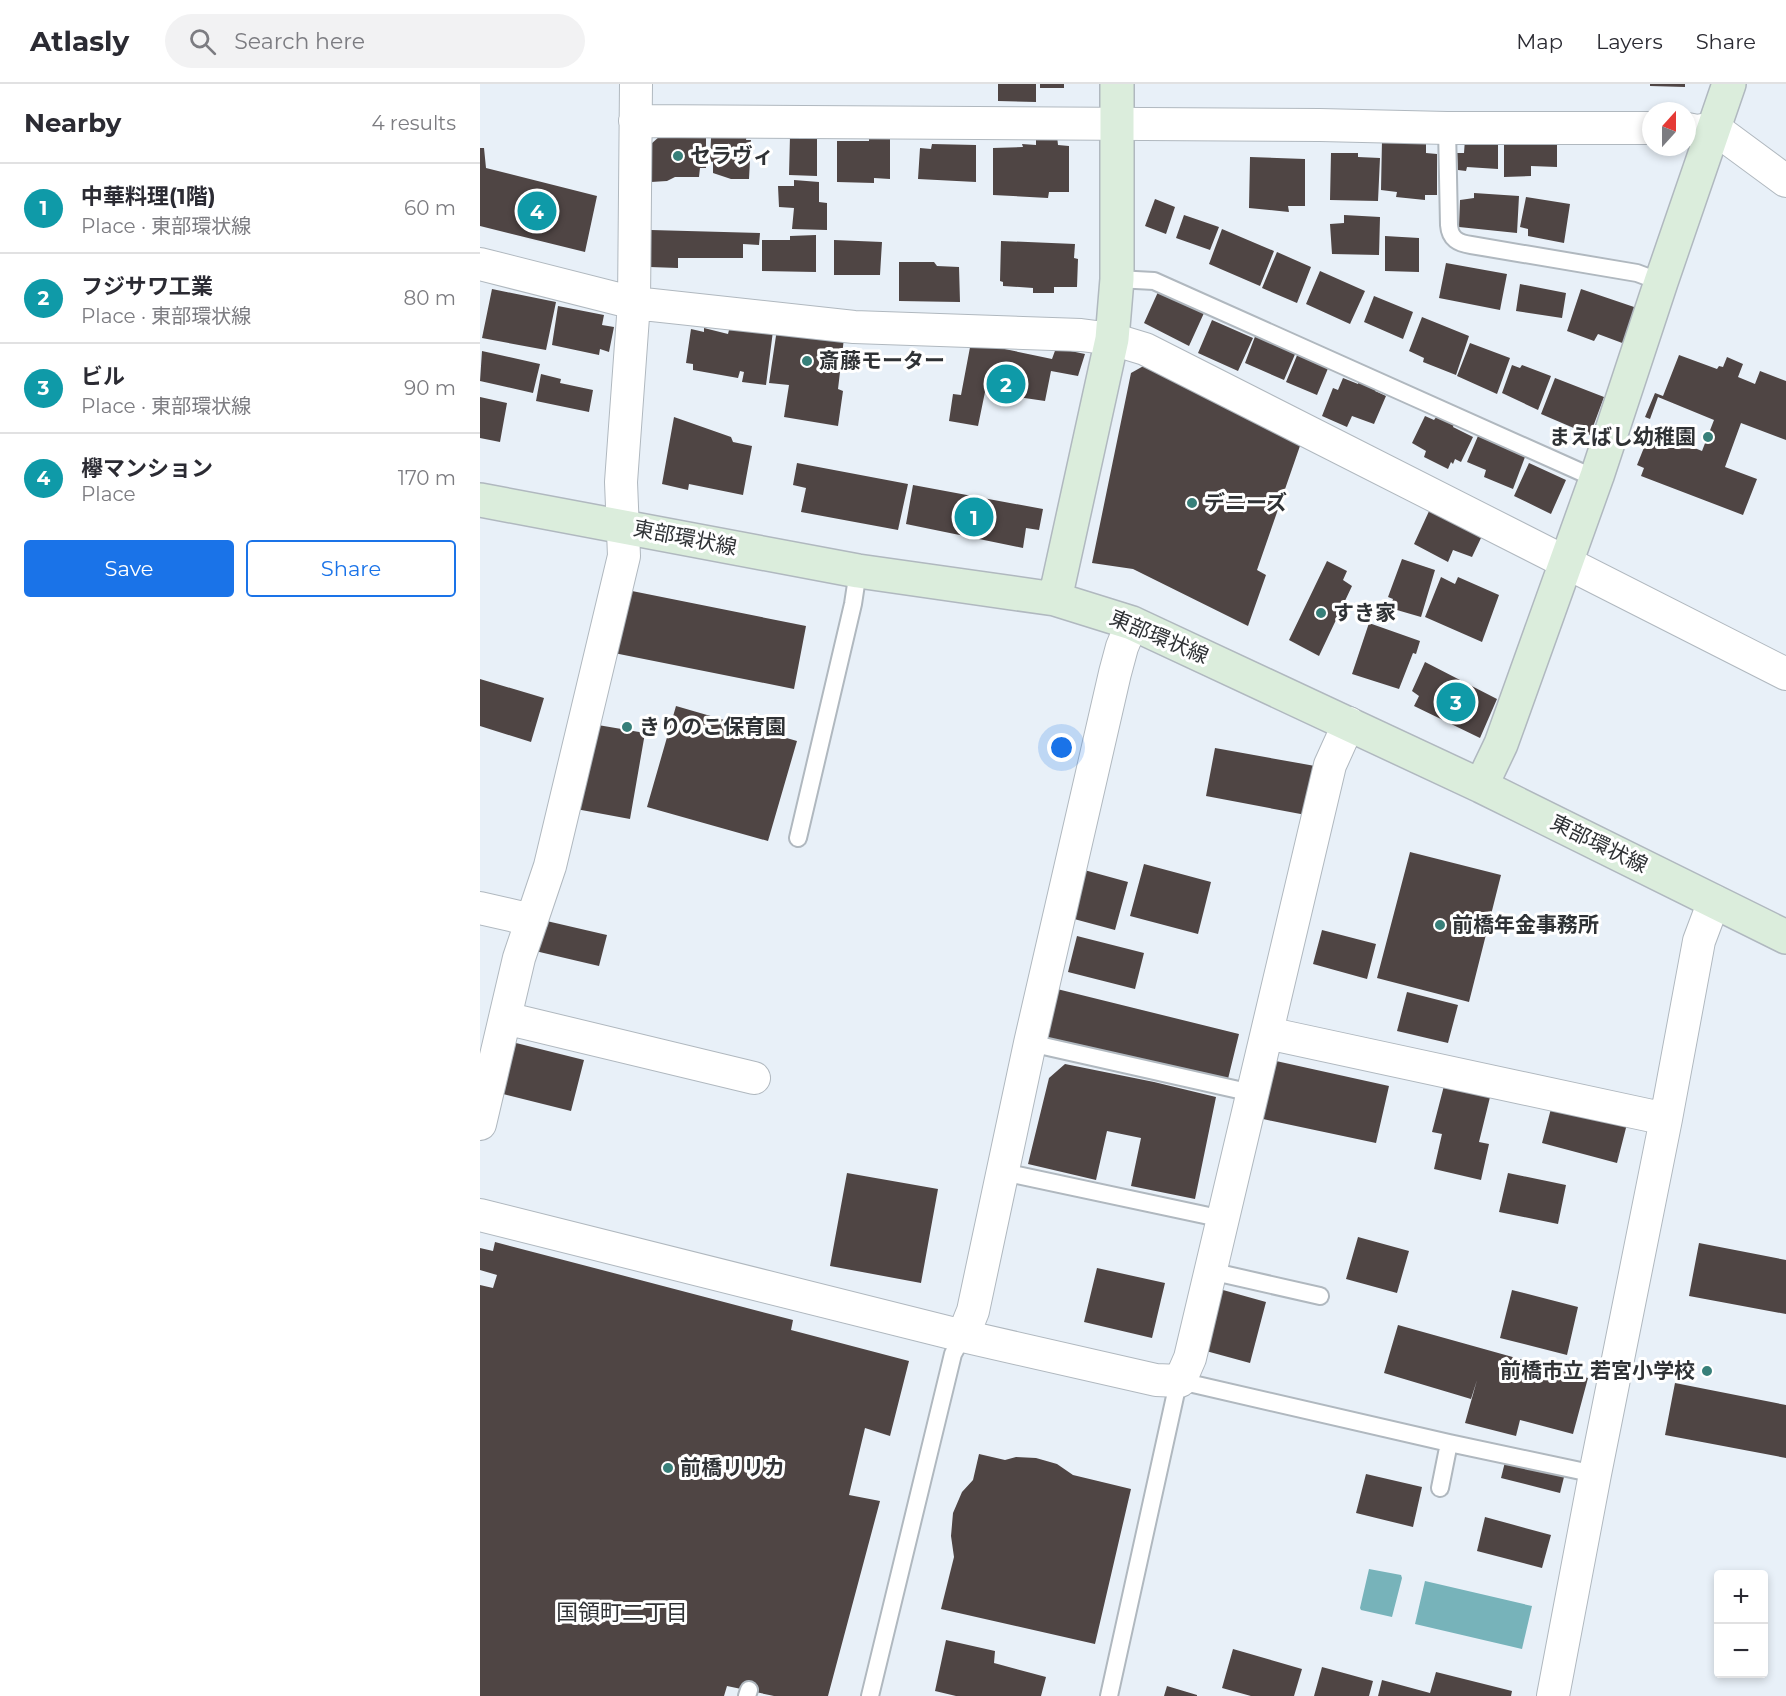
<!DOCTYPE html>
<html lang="en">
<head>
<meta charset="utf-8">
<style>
	:root { --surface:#fff; --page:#f2f2f3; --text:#2b2b33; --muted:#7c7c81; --line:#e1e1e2; --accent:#1a73e8 }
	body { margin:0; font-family:Montserrat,"Noto Sans JP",sans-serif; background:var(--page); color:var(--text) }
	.controls { position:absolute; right:18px; bottom:18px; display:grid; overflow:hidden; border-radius:6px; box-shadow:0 3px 9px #0003 }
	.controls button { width:54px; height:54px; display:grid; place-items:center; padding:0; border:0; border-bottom:2px solid var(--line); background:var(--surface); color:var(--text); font:30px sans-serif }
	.compass { position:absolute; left:1162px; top:18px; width:54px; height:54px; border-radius:50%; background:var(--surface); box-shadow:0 3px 9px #0003; rotate:21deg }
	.you { position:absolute; left:582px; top:664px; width:21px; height:21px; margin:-15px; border:4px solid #fff; border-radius:50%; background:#1a73e8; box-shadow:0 0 0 9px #1a73e833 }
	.badge { display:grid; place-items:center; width:39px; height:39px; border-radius:50%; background:var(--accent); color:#fff; font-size:20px; font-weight:700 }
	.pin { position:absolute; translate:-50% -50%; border:3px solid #fff; box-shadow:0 2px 6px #0006 }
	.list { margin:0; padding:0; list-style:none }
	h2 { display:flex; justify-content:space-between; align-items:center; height:78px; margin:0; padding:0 24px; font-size:26px }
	h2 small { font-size:20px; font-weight:400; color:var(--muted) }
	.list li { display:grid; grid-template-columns:39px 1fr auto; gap:18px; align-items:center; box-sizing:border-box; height:90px; padding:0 24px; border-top:2px solid var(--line) }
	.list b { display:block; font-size:22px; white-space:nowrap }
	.list p { margin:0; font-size:20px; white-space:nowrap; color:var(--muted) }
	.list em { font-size:20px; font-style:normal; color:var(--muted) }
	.actions { display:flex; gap:12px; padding:18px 24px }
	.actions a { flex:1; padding:14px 0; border:2px solid var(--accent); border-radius:6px; text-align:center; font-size:21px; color:var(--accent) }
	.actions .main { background:var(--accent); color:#fff }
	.icon { flex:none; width:33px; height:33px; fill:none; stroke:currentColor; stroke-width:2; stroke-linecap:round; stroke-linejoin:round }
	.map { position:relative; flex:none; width:1306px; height:1612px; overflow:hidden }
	header { display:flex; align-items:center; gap:36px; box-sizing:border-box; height:84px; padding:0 30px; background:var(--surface); border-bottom:2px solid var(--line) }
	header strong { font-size:28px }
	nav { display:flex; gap:33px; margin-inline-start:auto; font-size:21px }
	.search { width:420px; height:54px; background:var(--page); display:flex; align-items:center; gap:15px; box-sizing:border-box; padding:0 21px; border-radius:33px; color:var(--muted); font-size:22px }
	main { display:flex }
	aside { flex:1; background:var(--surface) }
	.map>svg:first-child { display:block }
	.water { fill:#77b3ba }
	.building { fill:#4f4544 }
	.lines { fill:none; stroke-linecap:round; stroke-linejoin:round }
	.lane-casing { stroke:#b0b8bf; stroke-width:20 }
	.street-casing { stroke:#b0b8bf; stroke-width:34 }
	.secondary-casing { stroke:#b0b8bf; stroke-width:36 }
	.lane { stroke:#fff; stroke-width:16 }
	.street { stroke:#fff; stroke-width:32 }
	.secondary { stroke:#dbeddc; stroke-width:33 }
	.poi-dot { fill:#377f79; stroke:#fff; stroke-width:2 }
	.labels { text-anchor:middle; stroke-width:6; stroke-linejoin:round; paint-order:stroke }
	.poi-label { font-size:21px; font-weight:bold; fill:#2f3235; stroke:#fff; text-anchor:start }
	.street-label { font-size:21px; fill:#2f3235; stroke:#fff }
	.neighbourhood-label { font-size:22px; fill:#2f3235; stroke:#fff }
</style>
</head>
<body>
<header>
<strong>Atlasly</strong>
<div class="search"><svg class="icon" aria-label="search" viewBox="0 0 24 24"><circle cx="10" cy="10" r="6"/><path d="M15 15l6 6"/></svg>Search here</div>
<nav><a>Map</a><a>Layers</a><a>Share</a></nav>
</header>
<main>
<aside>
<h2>Nearby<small>4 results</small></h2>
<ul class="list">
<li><span class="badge" style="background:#0f9aa8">1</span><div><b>中華料理(1階)</b><p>Place · 東部環状線</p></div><em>60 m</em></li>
<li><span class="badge" style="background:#0f9aa8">2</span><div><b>フジサワ工業</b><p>Place · 東部環状線</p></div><em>80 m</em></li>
<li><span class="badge" style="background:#0f9aa8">3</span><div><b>ビル</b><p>Place · 東部環状線</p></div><em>90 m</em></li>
<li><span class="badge" style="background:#0f9aa8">4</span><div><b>欅マンション</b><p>Place</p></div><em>170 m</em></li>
</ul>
<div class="actions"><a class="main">Save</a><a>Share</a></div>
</aside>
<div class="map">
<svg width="1306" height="1612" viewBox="0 0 1306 1612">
	<rect width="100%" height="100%" fill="#e8f0f8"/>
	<path class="water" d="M 889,1485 L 921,1491 L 922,1494 L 912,1533 L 881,1526 L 880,1524 Z
		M 945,1497 L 1052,1522 L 1042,1565 L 935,1540 Z"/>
	<path class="building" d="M 518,0 L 556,0 L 556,18 L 518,17 Z
		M 560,0 L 584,0 L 584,4 L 560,4 Z
		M 1170,0 L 1205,0 L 1205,3 L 1170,2 Z
		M 239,48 L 267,50 L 266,56 L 271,56 L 269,95 L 251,95 L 233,89 L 233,78 L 230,77 L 231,54 L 239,54 Z
		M 180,52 L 226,54 L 226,84 L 220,84 L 219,93 L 195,93 L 187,97 L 171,98 L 171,60 Z
		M 310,52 L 337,52 L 337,92 L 309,91 Z
		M 556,52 L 577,52 L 578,61 L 589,62 L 589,108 L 569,108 L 568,114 L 513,111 L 513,64 L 543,63 L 542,60 L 556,61 Z
		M 389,53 L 410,54 L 410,95 L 394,94 L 394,99 L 357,98 L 357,57 L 389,57 Z
		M 985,55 L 1018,57 L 1018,85 L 987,83 L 986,87 L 978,86 L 977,69 L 984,69 Z
		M 902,56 L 946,57 L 946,69 L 957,70 L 957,111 L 945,111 L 945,116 L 916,113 L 917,108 L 901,106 Z
		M 1024,57 L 1077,58 L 1077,83 L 1051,82 L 1051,92 L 1024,93 Z
		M 452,60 L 496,61 L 496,98 L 438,95 L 440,64 L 451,65 Z
		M 0,64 L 4,64 L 6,84 L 117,112 L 105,168 L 0,142 Z
		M 851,69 L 878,69 L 878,73 L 900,74 L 898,117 L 850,116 Z
		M 770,73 L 825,75 L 825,122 L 808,122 L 809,128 L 769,124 Z
		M 314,96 L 339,98 L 339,118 L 347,119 L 347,146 L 312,145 L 314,124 L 299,123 L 298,102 L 314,102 Z
		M 994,109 L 1039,112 L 1037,149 L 979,143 L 980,116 L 994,114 Z
		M 1046,113 L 1090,120 L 1084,159 L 1048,152 L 1048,145 L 1040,143 Z
		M 675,115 L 695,123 L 686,150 L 665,142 Z
		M 704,131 L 739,143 L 730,166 L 696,154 Z
		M 864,131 L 900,133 L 899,171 L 852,170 L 850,140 L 864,139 Z
		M 742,145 L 794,167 L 780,202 L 729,180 Z
		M 171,146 L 280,149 L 279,161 L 263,160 L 263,174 L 198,174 L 198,184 L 170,183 Z
		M 336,151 L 336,188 L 282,187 L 282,156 L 310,156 L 310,152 Z
		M 905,152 L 939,154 L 939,188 L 905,187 Z
		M 354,156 L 402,158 L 400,191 L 354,191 Z
		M 521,157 L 595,160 L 594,174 L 598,175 L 597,203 L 574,203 L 574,209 L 553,209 L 553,204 L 523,202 L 523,198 L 520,197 Z
		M 797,168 L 831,183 L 817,219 L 782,204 Z
		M 419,178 L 454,178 L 457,182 L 479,183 L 480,218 L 419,217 Z
		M 966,179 L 1027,190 L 1020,226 L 959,214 Z
		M 840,187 L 885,207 L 870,240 L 826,220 Z
		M 1040,200 L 1086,209 L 1082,234 L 1036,227 Z
		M 12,205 L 76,218 L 66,266 L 2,254 Z
		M 1101,205 L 1157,224 L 1145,260 L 1118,250 L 1114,257 L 1087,247 Z
		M 678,208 L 724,229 L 709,262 L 664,239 Z
		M 894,212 L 933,228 L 923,255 L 884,238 Z
		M 78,222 L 124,231 L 122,241 L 134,243 L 129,268 L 120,265 L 119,271 L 72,261 Z
		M 942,233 L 989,252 L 976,291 L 943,278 L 944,274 L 929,267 Z
		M 732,236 L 773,254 L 758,287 L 718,269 Z
		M 250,242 L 293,247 L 286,301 L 262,298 L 264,288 L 260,287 L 258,294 L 213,286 L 213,280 L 206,279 L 211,245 L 224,248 L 224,244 L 248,250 Z
		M 297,245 L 364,254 L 358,305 L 363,307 L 358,342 L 304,333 L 309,301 L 289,299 Z
		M 776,250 L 816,268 L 804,296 L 765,279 Z
		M 491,258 L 572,275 L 576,264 L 605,270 L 598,292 L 571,287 L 565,317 L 505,308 L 498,342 L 469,337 L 473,310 L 481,311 Z
		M 990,259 L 1030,274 L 1017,310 L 977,292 Z
		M 2,267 L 60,280 L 53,309 L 0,297 Z
		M 818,269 L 849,282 L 837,311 L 806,298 Z
		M 1199,271 L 1237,285 L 1239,282 L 1243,283 L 1247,273 L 1263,280 L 1258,293 L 1275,300 L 1280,287 L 1306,297 L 1306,356 L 1261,339 L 1245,383 L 1277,395 L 1263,431 L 1161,392 L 1164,384 L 1157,381 L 1169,351 L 1178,355 L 1180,350 L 1222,367 L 1234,336 L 1178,313 L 1170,335 L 1165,333 L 1175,309 L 1183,312 Z
		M 667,280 L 821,359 L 777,486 L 786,491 L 768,542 L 653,485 L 612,479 L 651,289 Z
		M 1032,281 L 1040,284 L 1042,281 L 1071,292 L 1058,326 L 1022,309 Z
		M 61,290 L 81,295 L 80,299 L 113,306 L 109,328 L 56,317 Z
		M 863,294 L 878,300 L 879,297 L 896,303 L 895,307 L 906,312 L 894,340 L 872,332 L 867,343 L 842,332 L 853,304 L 858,306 Z
		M 1075,294 L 1124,313 L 1110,351 L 1061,330 Z
		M 0,313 L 27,319 L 20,358 L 0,354 Z
		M 945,332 L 954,336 L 957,332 L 974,340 L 973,343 L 993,353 L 981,378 L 975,375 L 973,380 L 971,378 L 968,385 L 944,373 L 946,367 L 932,359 Z
		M 194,333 L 251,353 L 253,358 L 272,362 L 263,411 L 209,400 L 208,406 L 182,400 Z
		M 998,352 L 1045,373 L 1033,405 L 1004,393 L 1006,386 L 987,378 Z
		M 317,379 L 428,400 L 418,446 L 321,428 L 326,404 L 313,401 Z
		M 1049,379 L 1086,396 L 1071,430 L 1034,412 Z
		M 433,401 L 563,425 L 559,446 L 546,444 L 543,464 L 426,440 Z
		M 950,425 L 1001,454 L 992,473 L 973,466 L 968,478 L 934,460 Z
		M 922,475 L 955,486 L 941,533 L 910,524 L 913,515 L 908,513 Z
		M 847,477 L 867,487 L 863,496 L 872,502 L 839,572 L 809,556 Z
		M 961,493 L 975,500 L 978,493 L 1019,511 L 1002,558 L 945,533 Z
		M 147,506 L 326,542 L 314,605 L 134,569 Z
		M 889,539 L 940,557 L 936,570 L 933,569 L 919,605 L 872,590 Z
		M 945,578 L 1017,615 L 1000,654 L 934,622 L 939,612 L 932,607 Z
		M 0,595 L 64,614 L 51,658 L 0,642 Z
		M 196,622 L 317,657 L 288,757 L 167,723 Z
		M 112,640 L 165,649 L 150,735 L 96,725 Z
		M 735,664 L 835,682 L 826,731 L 726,712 Z
		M 930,768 L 1021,791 L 989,918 L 897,894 Z
		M 664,780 L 731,798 L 718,850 L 650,832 Z
		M 597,784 L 648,798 L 635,846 L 583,832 Z
		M 58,835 L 127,851 L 119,882 L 51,866 Z
		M 842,846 L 896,860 L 887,895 L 833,880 Z
		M 597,852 L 664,869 L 655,905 L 588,888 Z
		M 573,904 L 759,950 L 747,999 L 561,953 Z
		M 927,908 L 978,921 L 968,959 L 917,947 Z
		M 36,959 L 104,976 L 91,1027 L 23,1010 Z
		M 796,977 L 909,1002 L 896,1059 L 783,1035 Z
		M 585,980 L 674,998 L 736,1013 L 715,1115 L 651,1102 L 661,1054 L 627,1047 L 616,1096 L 548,1080 L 569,994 Z
		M 966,994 L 1012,1005 L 999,1058 L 1009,1060 L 1001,1096 L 954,1085 L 962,1050 L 952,1048 Z
		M 1073,1017 L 1148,1036 L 1137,1079 L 1062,1059 Z
		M 367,1089 L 458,1105 L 441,1199 L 350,1182 Z
		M 1028,1089 L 1086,1101 L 1078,1140 L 1019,1128 Z
		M 878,1153 L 929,1167 L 917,1209 L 866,1195 Z
		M 15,1158 L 313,1236 L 311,1246 L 429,1277 L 410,1352 L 385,1344 L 369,1411 L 400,1417 L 348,1612 L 294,1612 L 247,1602 L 244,1612 L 0,1612 L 0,1201 L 13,1204 L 17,1191 L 0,1186 L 0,1164 L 13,1167 Z
		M 1219,1159 L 1306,1176 L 1306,1230 L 1209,1212 Z
		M 617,1184 L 685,1199 L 672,1254 L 604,1238 Z
		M 743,1206 L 786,1218 L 770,1279 L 726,1267 Z
		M 1032,1206 L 1098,1223 L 1087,1271 L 1020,1254 Z
		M 918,1241 L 1108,1294 L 1093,1350 L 1040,1336 L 1036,1352 L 985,1339 L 997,1296 L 991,1315 L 904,1289 Z
		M 1195,1299 L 1306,1321 L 1306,1374 L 1185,1351 Z
		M 499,1370 L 525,1376 L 536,1373 L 556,1374 L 577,1380 L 593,1391 L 651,1405 L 615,1560 L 461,1525 L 474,1473 L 471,1452 L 473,1429 L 482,1408 L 493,1396 Z
		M 1026,1374 L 1085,1389 L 1080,1409 L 1021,1394 Z
		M 886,1390 L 942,1403 L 933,1443 L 876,1429 Z
		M 1005,1433 L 1071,1451 L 1062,1484 L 997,1467 Z
		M 466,1556 L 515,1567 L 514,1579 L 566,1593 L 561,1612 L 476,1612 L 455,1607 Z
		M 753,1565 L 822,1585 L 814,1612 L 771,1612 L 742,1604 Z
		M 842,1583 L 893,1597 L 889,1612 L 834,1612 Z
		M 956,1588 L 1032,1607 L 1031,1612 L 898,1612 L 902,1596 L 950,1609 Z
		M 687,1602 L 717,1611 L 717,1612 L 684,1612 Z"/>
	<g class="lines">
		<defs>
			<path id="lane" d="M 967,44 L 969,141 C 970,155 978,159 991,161 L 1157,189 L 1181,198
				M 637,195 L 674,197 L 1101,388 L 1117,392
				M 318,754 L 373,520 L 378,487
				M 550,959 L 772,1009
				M 523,1088 L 743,1135
				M 730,1187 L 840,1212
				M 960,1404 L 969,1359
				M 267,1612 L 269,1606
				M 390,1612 L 473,1270 L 483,1252
				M 629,1612 L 696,1308 L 700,1297 L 969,1359 L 1115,1390"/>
			<path id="street" d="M 155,37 L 840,41 L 967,44 L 1171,44
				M 1207,45 L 1217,47 L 1234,44 L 1306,97
				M 0,180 L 154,219 L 374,243 L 601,251 L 632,255 L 665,265 L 1306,590
				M 0,824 L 52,836
				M 25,934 L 274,994
				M 787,949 L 1186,1035
				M 0,1040 L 39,874 L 70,782 L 144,472 L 141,398 L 154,219 L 156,0
				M 0,1131 L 483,1252 L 676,1296 L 700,1297 L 710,1274 L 850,681 L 869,639
				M 483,1252 L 493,1227 L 550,959 L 635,589 L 642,563 L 652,539
				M 1073,1612 L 1115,1390 L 1186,1035 L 1219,857 L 1234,817"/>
			<path id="secondary" d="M 0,416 L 378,487 L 575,515 L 652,539 L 1001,702 L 1306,853
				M 575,515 L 632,255 L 637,195 L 637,0
				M 1001,702 L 1021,660 L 1117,392 L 1181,198 L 1249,0"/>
		</defs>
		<use href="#lane" class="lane-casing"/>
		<use href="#street" class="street-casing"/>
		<use href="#secondary" class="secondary-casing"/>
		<use href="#lane" class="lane"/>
		<use href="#street" class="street"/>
		<use href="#secondary" class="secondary"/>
	</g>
	<g class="poi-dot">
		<circle cx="198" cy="72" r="6"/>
		<circle cx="327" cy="277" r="6"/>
		<circle cx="1228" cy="353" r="6"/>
		<circle cx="712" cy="419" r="6"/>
		<circle cx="841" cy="529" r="6"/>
		<circle cx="147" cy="643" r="6"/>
		<circle cx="960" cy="841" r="6"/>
		<circle cx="1227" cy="1287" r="6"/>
		<circle cx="188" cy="1384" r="6"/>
	</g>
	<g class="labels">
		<g class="poi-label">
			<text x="210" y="79">セラヴィ</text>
			<text x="339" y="284">斎藤モーター</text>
			<text x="1216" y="360" text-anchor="end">まえばし幼稚園</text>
			<text x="724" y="426">デニーズ</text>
			<text x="853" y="536">すき家</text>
			<text x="159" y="650">きりのこ保育園</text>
			<text x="972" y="848">前橋年金事務所</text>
			<text x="1215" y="1294" text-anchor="end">前橋市立 若宮小学校</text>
			<text x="200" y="1391">前橋リリカ</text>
		</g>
		<g class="street-label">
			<text transform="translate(205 454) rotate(11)" y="7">東部環状線</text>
			<text transform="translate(679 553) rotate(23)" y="7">東部環状線</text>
			<text transform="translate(1119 760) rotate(26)" y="7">東部環状線</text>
		</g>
		<g class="neighbourhood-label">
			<text x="142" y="1536">国領町二丁目</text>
		</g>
	</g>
</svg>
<div class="controls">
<button>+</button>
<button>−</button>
</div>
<svg class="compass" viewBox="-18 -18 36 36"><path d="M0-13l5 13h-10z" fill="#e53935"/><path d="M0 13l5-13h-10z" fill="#7c7c81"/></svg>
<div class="you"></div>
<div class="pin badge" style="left:494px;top:433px;background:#0f9aa8">1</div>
<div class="pin badge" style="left:526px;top:300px;background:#0f9aa8">2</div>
<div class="pin badge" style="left:976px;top:618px;background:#0f9aa8">3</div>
<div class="pin badge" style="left:57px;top:127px;background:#0f9aa8">4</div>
</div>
</main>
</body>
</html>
